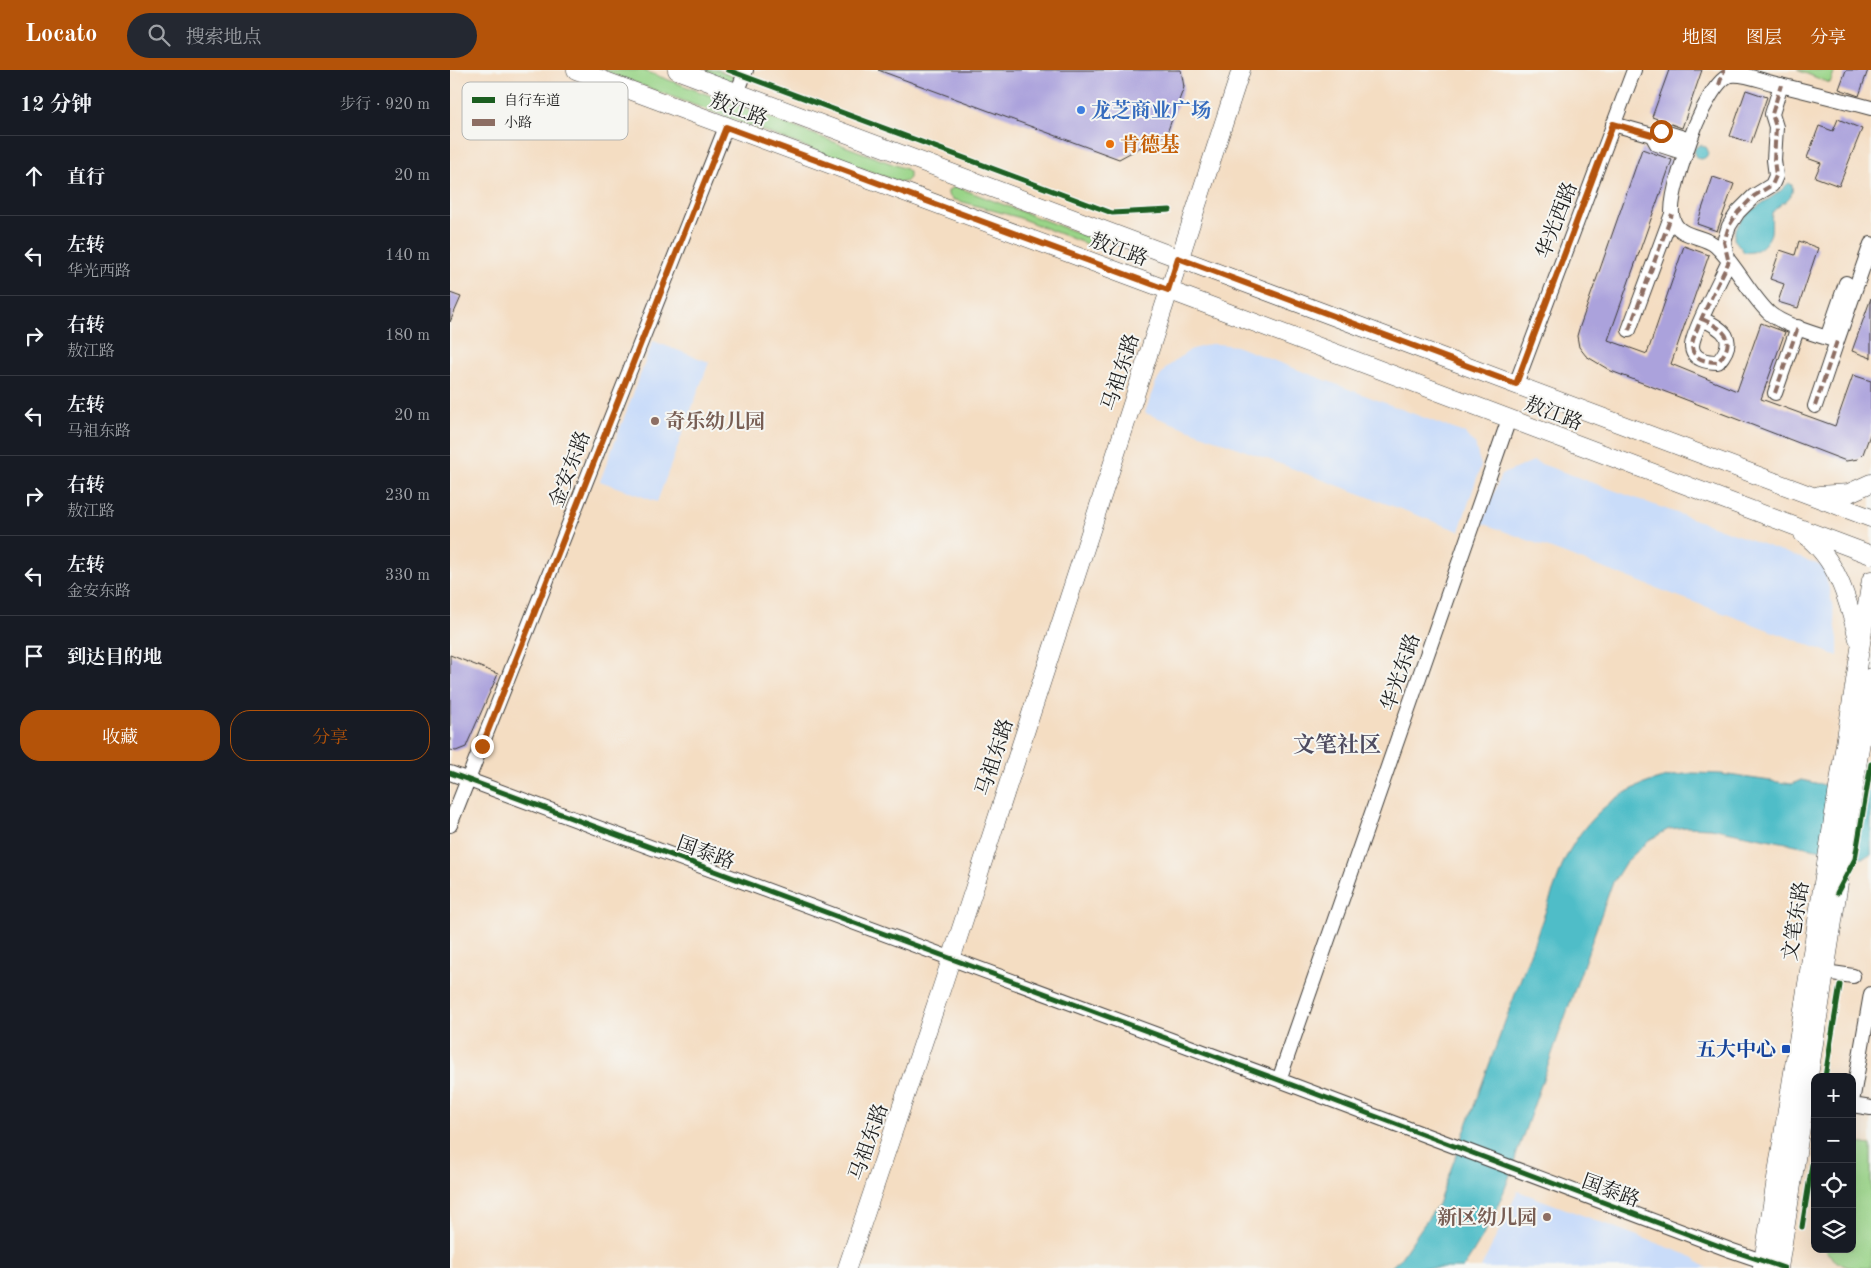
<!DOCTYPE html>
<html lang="zh">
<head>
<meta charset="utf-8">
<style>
	:root { --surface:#171b24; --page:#242831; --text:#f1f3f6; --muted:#9ea1a6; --line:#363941; --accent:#b45309 }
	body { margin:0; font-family:"Old Standard TT","Noto Serif SC",serif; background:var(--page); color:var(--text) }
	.controls { position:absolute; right:15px; bottom:15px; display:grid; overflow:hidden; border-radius:10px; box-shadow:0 5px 20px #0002 }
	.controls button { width:45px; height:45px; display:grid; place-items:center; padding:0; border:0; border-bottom:1px solid var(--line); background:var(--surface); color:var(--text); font:25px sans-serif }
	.stop { position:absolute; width:15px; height:15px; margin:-11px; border:4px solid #b45309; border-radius:50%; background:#fff }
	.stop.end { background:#b45309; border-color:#fff; box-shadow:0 1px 5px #0008 }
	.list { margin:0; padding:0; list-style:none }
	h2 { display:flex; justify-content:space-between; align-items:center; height:65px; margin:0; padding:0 20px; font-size:21px }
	h2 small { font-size:16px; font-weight:400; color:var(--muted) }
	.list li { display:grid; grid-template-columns:32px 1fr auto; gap:15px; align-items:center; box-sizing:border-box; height:80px; padding:0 20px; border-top:1px solid var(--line) }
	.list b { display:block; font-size:19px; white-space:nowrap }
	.list p { margin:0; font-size:16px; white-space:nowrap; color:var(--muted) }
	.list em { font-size:16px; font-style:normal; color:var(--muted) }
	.actions { display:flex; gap:10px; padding:15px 20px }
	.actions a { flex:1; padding:11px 0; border:1px solid var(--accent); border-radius:20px; text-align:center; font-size:18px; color:var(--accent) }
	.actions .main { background:var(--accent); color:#fff }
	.icon { flex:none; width:28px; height:28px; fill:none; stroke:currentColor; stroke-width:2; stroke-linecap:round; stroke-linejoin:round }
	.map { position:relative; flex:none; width:1421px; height:1198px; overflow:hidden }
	header { display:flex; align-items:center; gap:30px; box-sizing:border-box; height:70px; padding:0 25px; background:var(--accent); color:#fff }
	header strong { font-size:24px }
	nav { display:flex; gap:28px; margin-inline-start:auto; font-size:18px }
	.search { width:350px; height:45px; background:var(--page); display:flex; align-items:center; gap:12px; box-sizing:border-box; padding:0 18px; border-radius:28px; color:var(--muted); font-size:19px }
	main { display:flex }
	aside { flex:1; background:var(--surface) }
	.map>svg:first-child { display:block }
	.built { fill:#c9dcf9 }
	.green { fill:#99d487; stroke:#5a7852 }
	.water { fill:#4fbdc8; stroke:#366c72 }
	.building { fill:#aba2dc }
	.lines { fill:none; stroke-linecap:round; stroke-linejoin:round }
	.minor-casing { stroke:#3c3935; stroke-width:16 }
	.major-casing { stroke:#3c3935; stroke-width:19 }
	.minor { stroke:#fff; stroke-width:14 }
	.major { stroke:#fff; stroke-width:18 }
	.quiet { stroke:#8d6e63; stroke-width:4; stroke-dasharray:8 4; stroke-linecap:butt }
	.cycleway-casing { stroke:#f6f6f2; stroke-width:8 }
	.cycleway { stroke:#1b5e20; stroke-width:5 }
	.route { stroke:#b45309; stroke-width:6 }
	.shop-dot { fill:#3f7fe0; stroke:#f6f6f2; stroke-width:2 }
	.food-dot { fill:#e8710a; stroke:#f6f6f2; stroke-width:2 }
	.education-dot { fill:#8d6e63; stroke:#f6f6f2; stroke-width:2 }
	.transit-dot { fill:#1a4fb4; stroke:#f6f6f2; stroke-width:2 }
	.labels { text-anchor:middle; stroke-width:4; stroke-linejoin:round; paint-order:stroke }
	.street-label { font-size:20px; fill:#1c1c1c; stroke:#f6f6f2 }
	.shop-label { font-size:20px; font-weight:bold; fill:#366cbe; stroke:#f6f6f2; text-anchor:start }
	.food-label { font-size:20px; font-weight:bold; fill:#c56008; stroke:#f6f6f2; text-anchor:start }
	.education-label { font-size:20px; font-weight:bold; fill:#785e54; stroke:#f6f6f2; text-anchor:start }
	.transit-label { font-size:20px; font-weight:bold; fill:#164399; stroke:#f6f6f2; text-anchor:end }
	.quarter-label { font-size:22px; font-weight:bold; fill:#4e4b5f; stroke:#f6f6f2 }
	.key { fill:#f6f6f2; stroke:#b5b5b2; stroke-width:1 }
	.key-label { font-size:14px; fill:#1c1c1c }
</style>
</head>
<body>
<header>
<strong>Locato</strong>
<div class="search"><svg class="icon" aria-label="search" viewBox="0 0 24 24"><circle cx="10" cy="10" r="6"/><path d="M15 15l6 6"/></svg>搜索地点</div>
<nav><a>地图</a><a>图层</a><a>分享</a></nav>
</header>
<main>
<aside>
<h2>12 分钟<small>步行 · 920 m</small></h2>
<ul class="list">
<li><svg class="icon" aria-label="ahead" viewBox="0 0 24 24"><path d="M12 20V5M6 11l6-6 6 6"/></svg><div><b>直行</b></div><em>20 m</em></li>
<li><svg class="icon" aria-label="left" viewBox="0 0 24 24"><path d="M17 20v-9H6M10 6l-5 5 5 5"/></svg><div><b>左转</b><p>华光西路</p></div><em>140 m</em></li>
<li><svg class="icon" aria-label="right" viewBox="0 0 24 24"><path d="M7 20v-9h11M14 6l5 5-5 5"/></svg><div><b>右转</b><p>敖江路</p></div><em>180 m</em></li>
<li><svg class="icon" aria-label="left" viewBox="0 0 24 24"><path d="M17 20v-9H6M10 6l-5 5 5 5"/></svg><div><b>左转</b><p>马祖东路</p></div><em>20 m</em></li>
<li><svg class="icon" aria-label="right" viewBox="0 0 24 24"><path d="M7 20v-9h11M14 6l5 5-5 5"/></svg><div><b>右转</b><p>敖江路</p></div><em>230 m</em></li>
<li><svg class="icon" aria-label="left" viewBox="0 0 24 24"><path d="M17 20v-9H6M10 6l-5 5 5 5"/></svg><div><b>左转</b><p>金安东路</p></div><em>330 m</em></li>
<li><svg class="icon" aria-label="arrive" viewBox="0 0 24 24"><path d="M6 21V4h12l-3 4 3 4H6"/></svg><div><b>到达目的地</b></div></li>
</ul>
<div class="actions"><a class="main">收藏</a><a>分享</a></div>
</aside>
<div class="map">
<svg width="1421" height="1198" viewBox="0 0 1421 1198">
	<rect width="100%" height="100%" fill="#f6f6f2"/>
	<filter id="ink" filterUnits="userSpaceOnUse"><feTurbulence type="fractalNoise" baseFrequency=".02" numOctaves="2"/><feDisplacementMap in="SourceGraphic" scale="10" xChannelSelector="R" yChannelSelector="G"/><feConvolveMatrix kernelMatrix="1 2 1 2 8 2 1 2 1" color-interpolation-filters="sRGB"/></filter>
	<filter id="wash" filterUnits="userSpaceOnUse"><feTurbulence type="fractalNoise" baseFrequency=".0096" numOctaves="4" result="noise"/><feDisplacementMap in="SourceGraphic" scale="20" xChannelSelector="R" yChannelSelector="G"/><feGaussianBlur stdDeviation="1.12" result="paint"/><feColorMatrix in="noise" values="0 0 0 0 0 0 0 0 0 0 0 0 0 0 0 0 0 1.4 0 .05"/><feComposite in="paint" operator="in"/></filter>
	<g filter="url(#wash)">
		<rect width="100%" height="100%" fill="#f4ddc2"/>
		<path class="built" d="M 203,271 L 259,292 L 207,432 L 150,411 Z
			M 760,274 L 768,274 L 786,276 L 1014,363 L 1025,374 L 1031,396 L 1009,461 L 695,343 L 705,314 L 716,298 L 740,280 Z
			M 1083,391 L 1373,496 L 1380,522 L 1388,569 L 1388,586 L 1032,453 L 1051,405 Z
			M 1068,1121 L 1238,1185 L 1257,1198 L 1031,1198 Z"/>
		<path class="green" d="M 151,0 L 192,0 L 456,99 L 459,102 L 459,108 L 455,112 L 449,112 Z
			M 254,0 L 268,0 L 284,7 L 283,10 L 280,11 Z
			M 1347,0 L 1385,0 L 1380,13 Z
			M 507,117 L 652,172 L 654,175 L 653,178 L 649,179 L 567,147 L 502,129 L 498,125 L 498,121 L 502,118 Z
			M 1402,1072 L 1421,1075 L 1421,1198 C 1395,1198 1391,1198 1374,1179 L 1402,1179 Z"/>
		<path class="water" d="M1244 82a7 7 0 1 1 14 0a7 7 0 1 1-14 0Z
			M 1339,113 L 1342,115 C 1345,130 1330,132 1322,143 C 1321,149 1322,156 1321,163 C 1318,174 1305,185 1294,182 L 1284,169 C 1283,146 1316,133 1330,121 C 1333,119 1335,116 1339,113 Z
			M 1243,703 L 1271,704 L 1342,714 L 1351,710 L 1384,717 L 1421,721 L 1421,785 L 1412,788 L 1261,758 L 1237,757 L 1219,759 L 1199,770 L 1175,793 L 1162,814 L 1068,1080 C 1055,1124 1039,1160 1013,1198 L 940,1198 L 950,1189 L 988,1134 L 1114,791 C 1141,736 1182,709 1243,703 Z"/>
		<g id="blocks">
			<path class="building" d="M 428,0 L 731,0 L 734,17 L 717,63 L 669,89 Z
				M 1219,0 L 1252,0 L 1232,58 L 1202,47 Z
				M 1396,0 L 1418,0 L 1409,26 L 1389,19 Z
				M 1296,20 L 1317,27 L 1301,73 L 1280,66 Z
				M 1388,49 L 1412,59 L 1389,116 L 1365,107 L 1371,93 L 1357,88 L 1369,56 L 1383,61 Z
				M 1192,79 L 1222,90 L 1158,270 L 1197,284 L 1234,176 L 1259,185 L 1221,294 L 1287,321 L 1311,253 L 1335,262 L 1311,329 L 1385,356 L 1403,305 L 1421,311 L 1421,362 L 1413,384 L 1408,389 L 1396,391 L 1161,301 L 1136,286 L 1129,277 L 1127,266 L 1129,259 Z
				M 1263,107 L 1284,114 L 1267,161 L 1247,154 Z
				M 1349,171 L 1368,178 L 1348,238 L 1328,232 L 1334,214 L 1320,209 L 1330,180 L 1345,185 Z
				M 0,223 L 11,227 L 0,252 Z
				M 1421,228 L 1421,288 L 1402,281 Z
				M 0,585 L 48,604 L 18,672 L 16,677 L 6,681 L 0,680 Z"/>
		</g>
	</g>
	<g filter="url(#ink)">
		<use href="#blocks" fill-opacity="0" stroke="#3c3935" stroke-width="1"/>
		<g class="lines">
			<defs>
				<path id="minor" d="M 287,23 L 296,0
					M 1421,38 C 1388,29 1355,21 1322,13 C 1310,10 1293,3 1281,5 C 1267,8 1251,42 1246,54 C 1239,73 1217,131 1223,149 C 1228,168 1254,165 1266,176 C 1286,195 1298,222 1318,242 C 1332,255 1368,265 1387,271 L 1421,174
					M 1163,54 L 1202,65 L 1211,61 L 1240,70
					M 1202,65 L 1207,74 L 1235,83
					M 1277,188 L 1274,172 L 1279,156 L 1288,142 L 1304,126 L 1322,115 L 1326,106 L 1324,90 L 1326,57 L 1322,44 L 1331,15
					M 1252,249 C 1274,259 1288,269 1268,292 C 1258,292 1242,290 1242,276 C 1242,263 1272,207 1279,191
					M 1179,260 L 1222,144
					M 1377,268 L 1396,213
					M 1066,314 L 1184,0
					M 1325,323 L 1348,257
					M 1365,336 L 1387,271
					M 0,703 L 829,1010 L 1280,1180 L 1321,1194
					M 0,755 L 276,57
					M 1375,902 L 1403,906
					M 829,1010 L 1059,349
					M 1402,1032 L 1421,924
					M 1402,1035 L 1421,1038"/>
				<path id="major" d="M 126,0 L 718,220 L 1421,485
					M 227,0 L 1421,448
					M 1369,425 L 1399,423 L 1421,413
					M 1353,464 C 1387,488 1398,530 1408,569
					M 397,1198 L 492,917 L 791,0
					M 1312,1198 L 1421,510
					M 1329,1198 L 1421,607"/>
			</defs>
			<use href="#minor" class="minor-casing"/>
			<use href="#major" class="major-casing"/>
			<use href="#minor" class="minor"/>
			<use href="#major" class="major"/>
			<path class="quiet" d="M 1269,15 L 1274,0
				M 1278,189 L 1274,172 L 1279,156 L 1288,142 L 1304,126 L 1322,115 L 1326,106 L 1324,90 L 1326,57 L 1322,44 L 1331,15
				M 1252,249 C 1274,259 1288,269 1268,292 C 1258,292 1242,290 1242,276 C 1242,263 1272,207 1279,191
				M 1179,260 L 1222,144
				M 1325,323 L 1348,257
				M 1365,336 L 1387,271"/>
			<defs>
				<path id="cycleway" d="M 278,0 L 662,143 L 720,140
					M 0,703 L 829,1010 L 1280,1180 L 1334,1198
					M 1387,823 L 1405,789 L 1421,694
					M 1375,1007 L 1390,915
					M 1352,1157 L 1365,1076"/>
			</defs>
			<use href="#cycleway" class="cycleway-casing"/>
			<use href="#cycleway" class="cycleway"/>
		</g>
	</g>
	<g class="lines" filter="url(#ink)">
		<path class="route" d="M 32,676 L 276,57 L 718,220 L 728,188 L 1066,314 L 1163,54 L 1202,65 L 1211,61"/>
	</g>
	<circle class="shop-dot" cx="631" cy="40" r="5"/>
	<circle class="food-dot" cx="660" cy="74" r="5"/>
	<g class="education-dot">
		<circle cx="205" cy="351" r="5"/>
		<circle cx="1097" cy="1147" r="5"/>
	</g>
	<rect class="transit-dot" x="1331" y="974" width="10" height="10" rx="2.5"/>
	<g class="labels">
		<g class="street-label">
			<text transform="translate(289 39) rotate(20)" y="7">敖江路</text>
			<text transform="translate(1106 150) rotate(-69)" y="7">华光西路</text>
			<text transform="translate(669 179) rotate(20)" y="7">敖江路</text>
			<text transform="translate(670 302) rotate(-72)" y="7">马祖东路</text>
			<text transform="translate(1104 343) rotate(21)" y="7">敖江路</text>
			<text transform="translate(119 399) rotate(-69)" y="7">金安东路</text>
			<text transform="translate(950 602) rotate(-71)" y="7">华光东路</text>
			<text transform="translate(544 687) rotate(-72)" y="7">马祖东路</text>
			<text transform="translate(256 782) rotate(20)" y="7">国泰路</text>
			<text transform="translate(1345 851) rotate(-81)" y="7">文笔东路</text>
			<text transform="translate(418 1072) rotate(-71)" y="7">马祖东路</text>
			<text transform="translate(1161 1120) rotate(20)" y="7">国泰路</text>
		</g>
		<g class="shop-label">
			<text x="641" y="47">龙芝商业广场</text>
		</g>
		<g class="food-label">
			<text x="670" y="81">肯德基</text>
		</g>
		<g class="education-label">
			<text x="215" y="358">奇乐幼儿园</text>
			<text x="1087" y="1154" text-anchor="end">新区幼儿园</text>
		</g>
		<g class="transit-label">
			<text x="1326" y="986">五大中心</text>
		</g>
		<g class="quarter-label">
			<text x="887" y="682">文笔社区</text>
		</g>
	</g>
	<rect x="12" y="12" width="166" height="58" rx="8" class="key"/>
	<rect x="22" y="27" width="23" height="6" fill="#1b5e20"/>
	<rect x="22" y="49" width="23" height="7" fill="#8d6e63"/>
	<g class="key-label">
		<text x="54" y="35">自行车道</text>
		<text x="54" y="57">小路</text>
	</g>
</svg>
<div class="controls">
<button>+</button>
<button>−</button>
<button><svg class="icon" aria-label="locate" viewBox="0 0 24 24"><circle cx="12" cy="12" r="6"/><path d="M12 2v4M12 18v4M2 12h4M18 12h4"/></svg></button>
<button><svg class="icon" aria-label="layers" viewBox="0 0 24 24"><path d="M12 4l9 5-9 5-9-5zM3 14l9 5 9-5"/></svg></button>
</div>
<div class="stop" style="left:1211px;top:61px"></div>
<div class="stop end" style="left:32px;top:676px"></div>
</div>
</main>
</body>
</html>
